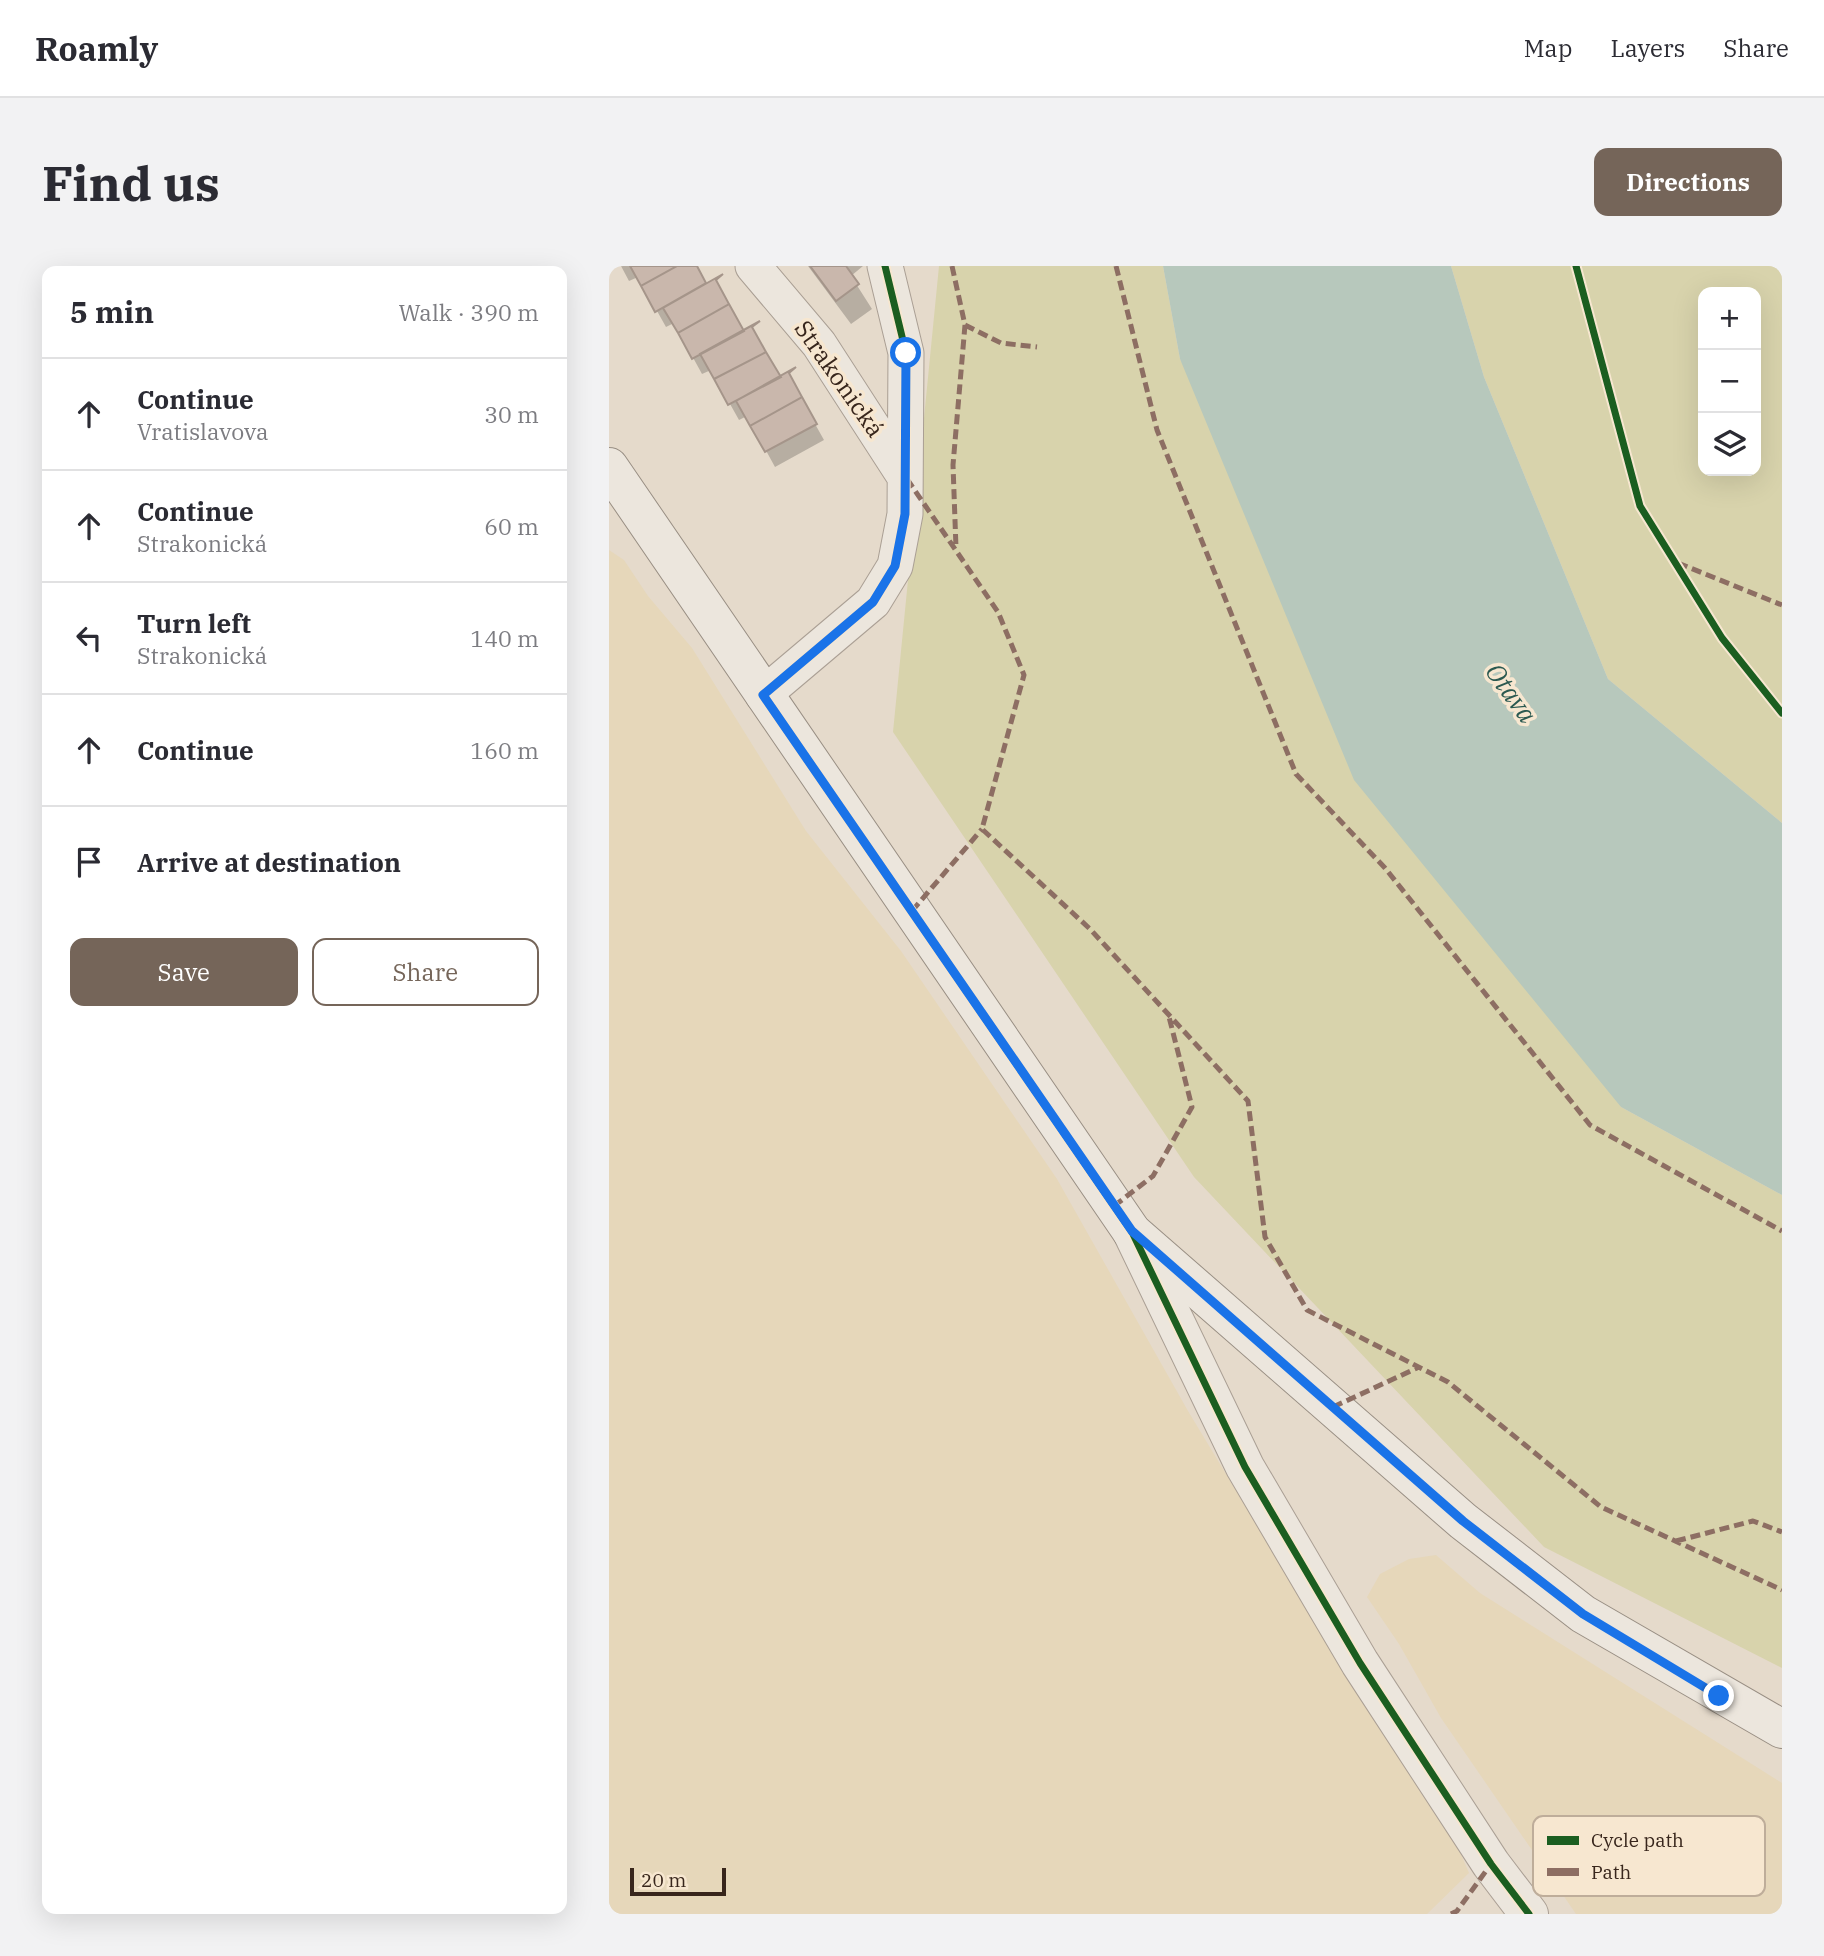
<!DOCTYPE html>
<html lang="en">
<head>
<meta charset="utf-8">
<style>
	:root { --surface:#fff; --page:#f2f2f3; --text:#2b2b33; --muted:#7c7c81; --line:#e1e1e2; --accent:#756559 }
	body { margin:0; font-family:"IBM Plex Serif",serif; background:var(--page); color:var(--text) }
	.controls { position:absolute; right:21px; top:21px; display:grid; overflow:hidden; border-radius:14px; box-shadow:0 7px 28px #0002 }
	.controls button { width:63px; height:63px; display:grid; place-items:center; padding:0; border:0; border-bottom:2px solid var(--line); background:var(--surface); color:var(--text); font:35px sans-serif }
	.scale { position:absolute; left:21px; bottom:18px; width:96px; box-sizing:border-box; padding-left:7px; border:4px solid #38261c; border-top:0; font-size:19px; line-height:24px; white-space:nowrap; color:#38261c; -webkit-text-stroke:5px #f7e7d0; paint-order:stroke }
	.stop { position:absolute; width:21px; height:21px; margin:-16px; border:5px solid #1a73e8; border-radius:50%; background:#fff }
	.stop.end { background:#1a73e8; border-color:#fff; box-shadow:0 2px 7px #0008 }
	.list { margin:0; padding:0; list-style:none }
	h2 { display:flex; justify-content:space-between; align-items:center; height:91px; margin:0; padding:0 28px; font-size:30px }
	h2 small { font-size:23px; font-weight:400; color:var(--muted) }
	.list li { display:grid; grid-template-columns:46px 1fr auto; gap:21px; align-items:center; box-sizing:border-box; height:112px; padding:0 28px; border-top:2px solid var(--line) }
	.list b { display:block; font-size:26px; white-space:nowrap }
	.list p { margin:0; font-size:23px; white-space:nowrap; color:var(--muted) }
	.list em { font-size:23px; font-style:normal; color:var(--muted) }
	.actions { display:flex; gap:14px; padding:21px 28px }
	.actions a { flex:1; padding:16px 0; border:2px solid var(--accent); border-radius:14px; text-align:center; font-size:24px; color:var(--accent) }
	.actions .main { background:var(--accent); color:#fff }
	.icon { flex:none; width:38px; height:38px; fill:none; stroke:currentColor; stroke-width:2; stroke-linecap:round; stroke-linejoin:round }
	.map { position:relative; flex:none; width:1173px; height:1648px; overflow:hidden; border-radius:14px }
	header { display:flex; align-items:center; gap:42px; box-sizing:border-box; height:98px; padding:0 35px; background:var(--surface); border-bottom:2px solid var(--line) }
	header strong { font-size:33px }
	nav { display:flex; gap:38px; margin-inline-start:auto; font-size:24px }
	.intro { display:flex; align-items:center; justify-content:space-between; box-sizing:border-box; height:168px; padding:0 42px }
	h1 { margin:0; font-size:49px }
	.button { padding:18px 32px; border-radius:14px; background:var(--accent); color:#fff; font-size:24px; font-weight:700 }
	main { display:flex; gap:42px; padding:0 42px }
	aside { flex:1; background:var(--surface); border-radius:14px; box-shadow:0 7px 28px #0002 }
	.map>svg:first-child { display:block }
	.farmland { fill:#e6d7ba }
	.green { fill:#d8d3ac; fill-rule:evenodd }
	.water { fill:#b7c8bc }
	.shadow { fill:#0003 }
	.building { fill:#c9b7ac; stroke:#a5958a; stroke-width:2 }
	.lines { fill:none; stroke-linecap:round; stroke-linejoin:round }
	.minor-casing { stroke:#aa9f94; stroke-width:37 }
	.tertiary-casing { stroke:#aa9f94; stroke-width:40 }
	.secondary-casing { stroke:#998f84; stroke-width:40 }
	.minor { stroke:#ece6dd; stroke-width:35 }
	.tertiary { stroke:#ece6dd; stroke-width:38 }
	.secondary { stroke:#ece6dd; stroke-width:38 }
	.quiet { stroke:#8d6e63; stroke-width:5; stroke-dasharray:10 5; stroke-linecap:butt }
	.cycleway-casing { stroke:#f7e7d0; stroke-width:11 }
	.cycleway { stroke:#1b5e20; stroke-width:7 }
	.route { stroke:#1a73e8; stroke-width:9 }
	.labels { text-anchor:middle; stroke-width:7; stroke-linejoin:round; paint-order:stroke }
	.street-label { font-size:24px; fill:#38261c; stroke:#f7e7d0 }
	.water-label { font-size:26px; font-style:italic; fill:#2b5950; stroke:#f7e7d0 }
	.key { fill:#f7e7d0; stroke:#bead9a; stroke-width:2 }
	.key-label { font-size:19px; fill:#38261c }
</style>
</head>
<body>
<header>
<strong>Roamly</strong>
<nav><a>Map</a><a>Layers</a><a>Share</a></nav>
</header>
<div class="intro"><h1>Find us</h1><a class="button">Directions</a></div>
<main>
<aside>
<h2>5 min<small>Walk · 390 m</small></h2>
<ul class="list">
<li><svg class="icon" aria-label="ahead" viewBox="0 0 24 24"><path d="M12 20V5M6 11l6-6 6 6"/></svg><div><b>Continue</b><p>Vratislavova</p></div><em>30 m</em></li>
<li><svg class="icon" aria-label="ahead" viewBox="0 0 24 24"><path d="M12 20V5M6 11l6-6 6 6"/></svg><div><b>Continue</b><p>Strakonická</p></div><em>60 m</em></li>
<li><svg class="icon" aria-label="left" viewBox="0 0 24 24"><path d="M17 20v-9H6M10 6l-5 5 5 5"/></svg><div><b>Turn left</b><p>Strakonická</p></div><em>140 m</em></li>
<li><svg class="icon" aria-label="ahead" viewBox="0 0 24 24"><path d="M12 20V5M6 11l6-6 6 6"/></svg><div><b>Continue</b></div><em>160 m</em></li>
<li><svg class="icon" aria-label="arrive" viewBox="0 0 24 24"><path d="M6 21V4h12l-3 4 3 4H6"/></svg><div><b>Arrive at destination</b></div></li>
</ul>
<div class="actions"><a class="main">Save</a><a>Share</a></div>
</aside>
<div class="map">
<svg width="1173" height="1648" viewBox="0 0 1173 1648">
	<rect width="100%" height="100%" fill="#e5dacb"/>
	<path class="farmland" d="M 0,284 L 15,294 L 39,330 L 83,382 L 197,565 L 292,685 L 448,913 L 579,1145 L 713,1367 L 851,1586 L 860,1607 L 818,1648 L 0,1648 Z
		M 827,1289 L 871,1327 L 1173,1517 L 1173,1648 L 967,1648 L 832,1452 L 790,1378 L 758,1331 L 771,1308 L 800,1293 Z"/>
	<path class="green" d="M 330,0 L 554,0 L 571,93 L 1012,841 L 1173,929 L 1173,1402 L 935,1281 L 585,911 L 284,466 Z
		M 842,0 L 1173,0 L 1173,557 L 999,413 L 875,111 ZM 1094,26 L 1147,26 L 1147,205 L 1094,205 Z"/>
	<path class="water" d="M 554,0 L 842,0 L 875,111 L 999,413 L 1173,557 L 1173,929 L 1012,841 L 745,514 L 571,93 Z"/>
	<path class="shadow" d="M 12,0 L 86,0 L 97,19 L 170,112 L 178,108 L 215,174 L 166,201 L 138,150 L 130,154 L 102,104 L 93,108 L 65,57 L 57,61 L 29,11 L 20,15 Z
		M 199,0 L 254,0 L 242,10 L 263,43 L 242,58 Z"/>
	<path class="building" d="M 21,0 L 68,0 L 32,20 Z
		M 68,0 L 88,0 L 97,17 L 46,46 L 32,20 Z
		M 201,0 L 237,0 L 250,18 L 227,35 Z
		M 114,8 L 107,14 L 120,38 L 69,67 L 54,42 Z
		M 120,38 L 135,65 L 83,93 L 69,67 Z
		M 151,55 L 143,61 L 157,86 L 105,113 L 91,88 Z
		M 157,86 L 172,111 L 119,139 L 105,113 Z
		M 187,101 L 180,107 L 193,131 L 141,160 L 127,135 Z
		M 193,131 L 208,158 L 156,186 L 141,160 Z"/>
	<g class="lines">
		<defs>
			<path id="minor" d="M 144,0 L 210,78 L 296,211
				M 154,429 L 264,336 L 286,300 L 296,248 L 297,87 L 276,0"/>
			<path id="tertiary" d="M 523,966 L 636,1201 L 751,1397 L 882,1598 L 920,1648"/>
			<path id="secondary" d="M 0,201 L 523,966 L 854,1255 L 974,1348 L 1173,1463"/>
		</defs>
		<use href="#minor" class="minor-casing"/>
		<use href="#tertiary" class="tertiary-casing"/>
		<use href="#secondary" class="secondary-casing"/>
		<use href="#minor" class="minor"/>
		<use href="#tertiary" class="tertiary"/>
		<use href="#secondary" class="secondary"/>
		<path class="quiet" d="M 343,0 L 356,59 L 344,199 L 347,282
			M 507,0 L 548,164 L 687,508 L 776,602 L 981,859 L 1173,965
			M 356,59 L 392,77 L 428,81
			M 298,213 L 389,346 L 415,409 L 373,563 L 481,663 L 639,835 L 656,971 L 698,1044 L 839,1116 L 992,1241 L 1173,1324
			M 1069,297 L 1173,339
			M 303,645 L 373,563
			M 505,940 L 544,910 L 583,841 L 559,747
			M 724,1141 L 808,1102
			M 1067,1275 L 1144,1255 L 1173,1266
			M 842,1648 L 848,1645 L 882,1598"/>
		<defs>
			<path id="cycleway" d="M 276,0 L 297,87 L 296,248 L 286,300 L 264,336 L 154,429 L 523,966 L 636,1201 L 751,1397 L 882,1598 L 920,1648
				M 967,0 L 1031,240 L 1113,372 L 1173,447"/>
		</defs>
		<use href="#cycleway" class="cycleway-casing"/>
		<use href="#cycleway" class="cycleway"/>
	</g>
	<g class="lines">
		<path class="route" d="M 297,87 L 296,248 L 286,300 L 264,336 L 154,429 L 523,965 L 854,1255 L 974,1348 L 1110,1430"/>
	</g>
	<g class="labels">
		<g class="street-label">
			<text transform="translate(230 113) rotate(55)" y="8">Strakonická</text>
		</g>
		<g class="water-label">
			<text transform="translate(902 427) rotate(54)" y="9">Otava</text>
		</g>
	</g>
	<rect x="924" y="1550" width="232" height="80" rx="10" class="key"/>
	<rect x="938" y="1570" width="32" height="9" fill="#1b5e20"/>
	<rect x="938" y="1602" width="32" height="8" fill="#8d6e63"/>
	<g class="key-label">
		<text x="982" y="1581">Cycle path</text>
		<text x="982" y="1613">Path</text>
	</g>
</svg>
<div class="controls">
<button>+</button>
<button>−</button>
<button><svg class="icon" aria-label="layers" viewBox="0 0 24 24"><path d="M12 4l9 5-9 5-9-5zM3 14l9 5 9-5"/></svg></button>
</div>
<div class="scale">20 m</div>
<div class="stop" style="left:297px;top:87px"></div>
<div class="stop end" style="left:1110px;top:1430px"></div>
</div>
</main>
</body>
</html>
